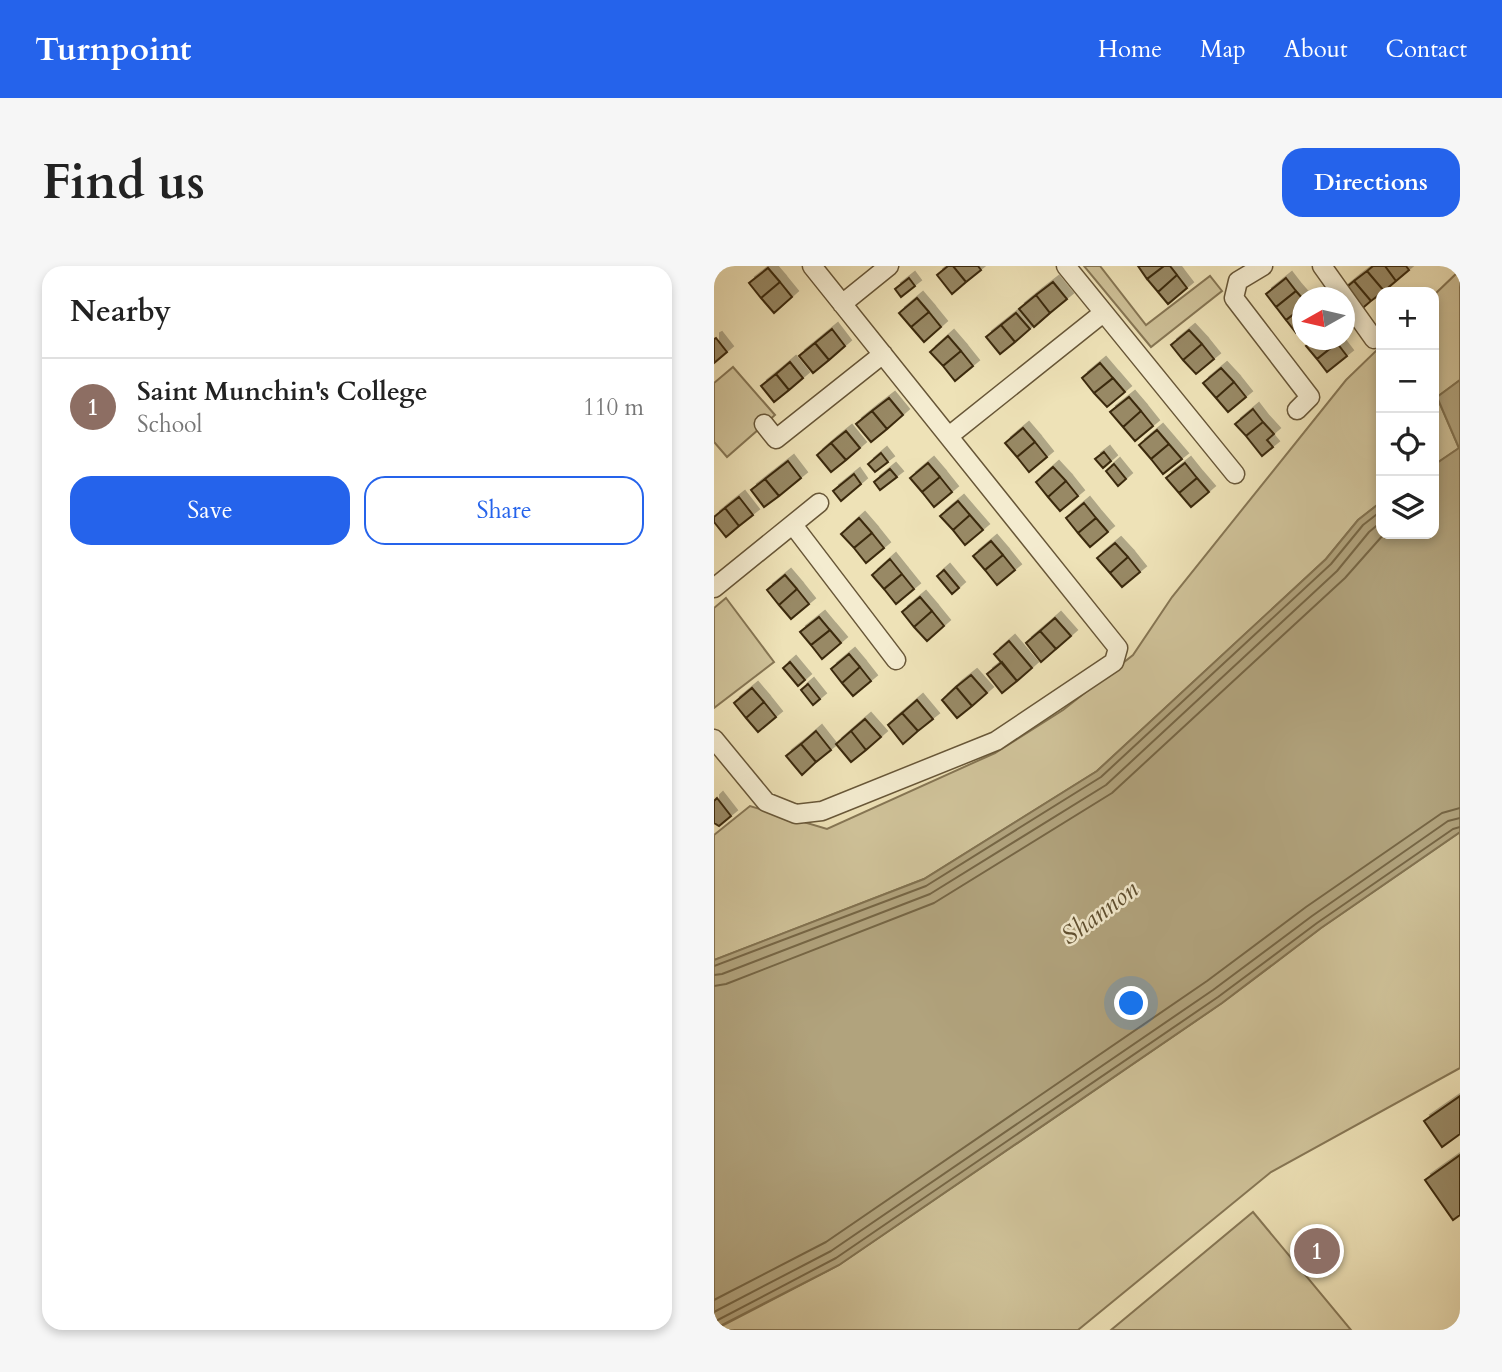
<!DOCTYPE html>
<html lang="en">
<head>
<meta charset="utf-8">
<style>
	:root { --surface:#fff; --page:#f6f6f6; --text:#222; --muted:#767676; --line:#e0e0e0; --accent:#2563eb }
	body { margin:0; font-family:Cardo,serif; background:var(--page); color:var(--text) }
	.controls { position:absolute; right:21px; top:21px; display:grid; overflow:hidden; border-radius:14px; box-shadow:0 4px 10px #0003 }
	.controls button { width:63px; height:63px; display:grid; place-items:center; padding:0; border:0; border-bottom:2px solid var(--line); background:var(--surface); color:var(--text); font:35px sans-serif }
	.compass { position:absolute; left:578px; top:21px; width:63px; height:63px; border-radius:50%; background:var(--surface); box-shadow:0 4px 10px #0003; rotate:262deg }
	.you { position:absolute; left:418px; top:738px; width:24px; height:24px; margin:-18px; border:5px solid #fff; border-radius:50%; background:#1a73e8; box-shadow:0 0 0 10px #1a73e833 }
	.badge { display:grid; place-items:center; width:46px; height:46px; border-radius:50%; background:var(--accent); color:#fff; font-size:23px; font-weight:700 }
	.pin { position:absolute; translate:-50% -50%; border:4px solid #fff; box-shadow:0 2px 7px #0006 }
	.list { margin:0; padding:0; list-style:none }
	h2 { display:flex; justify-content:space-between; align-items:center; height:91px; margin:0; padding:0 28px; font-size:30px }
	h2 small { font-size:23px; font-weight:400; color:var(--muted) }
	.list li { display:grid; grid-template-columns:46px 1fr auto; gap:21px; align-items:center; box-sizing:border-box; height:98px; padding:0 28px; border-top:2px solid var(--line) }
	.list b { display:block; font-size:26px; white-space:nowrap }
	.list p { margin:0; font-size:23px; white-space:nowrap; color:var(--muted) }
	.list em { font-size:23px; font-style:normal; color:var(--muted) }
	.actions { display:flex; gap:14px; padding:21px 28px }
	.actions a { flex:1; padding:16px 0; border:2px solid var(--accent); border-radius:21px; text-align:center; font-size:24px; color:var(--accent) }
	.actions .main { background:var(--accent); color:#fff }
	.icon { flex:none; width:38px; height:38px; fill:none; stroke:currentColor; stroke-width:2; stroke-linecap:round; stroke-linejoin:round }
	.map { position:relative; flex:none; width:746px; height:1064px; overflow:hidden; border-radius:21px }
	header { display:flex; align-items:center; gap:42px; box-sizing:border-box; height:98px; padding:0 35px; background:var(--accent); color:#fff }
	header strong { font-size:33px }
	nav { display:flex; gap:38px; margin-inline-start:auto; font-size:24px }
	.intro { display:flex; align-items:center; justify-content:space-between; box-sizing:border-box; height:168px; padding:0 42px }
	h1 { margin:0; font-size:49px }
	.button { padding:18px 32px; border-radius:21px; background:var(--accent); color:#fff; font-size:24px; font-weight:700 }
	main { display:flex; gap:42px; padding:0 42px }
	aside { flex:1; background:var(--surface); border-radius:21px; box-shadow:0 4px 10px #0003 }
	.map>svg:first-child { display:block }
	.green { fill:#d0c39a; stroke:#867654; stroke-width:2 }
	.water { fill:#b1a37d; stroke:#827250; stroke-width:2 }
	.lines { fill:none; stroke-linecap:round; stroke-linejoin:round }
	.shore { stroke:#766645; stroke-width:2 }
	.building { fill:#988965; stroke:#3b290d; stroke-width:2; filter:url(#shadow) }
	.minor-casing { stroke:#685738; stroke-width:21 }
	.minor { stroke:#f4ecd0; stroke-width:18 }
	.labels { text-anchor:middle; stroke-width:5; stroke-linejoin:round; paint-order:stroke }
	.water-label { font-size:26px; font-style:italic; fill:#5e4e2f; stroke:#f4ecd0 }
</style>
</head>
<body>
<header>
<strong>Turnpoint</strong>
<nav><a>Home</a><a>Map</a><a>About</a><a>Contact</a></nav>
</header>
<div class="intro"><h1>Find us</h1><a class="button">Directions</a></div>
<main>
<aside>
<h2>Nearby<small></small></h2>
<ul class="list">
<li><span class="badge" style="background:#8d6e63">1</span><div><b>Saint Munchin's College</b><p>School</p></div><em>110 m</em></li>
</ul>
<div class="actions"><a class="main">Save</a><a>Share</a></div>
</aside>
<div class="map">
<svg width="746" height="1064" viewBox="0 0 746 1064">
	<defs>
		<filter id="shadow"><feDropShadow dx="6" dy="-6" stdDeviation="0" flood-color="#0004"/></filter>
	</defs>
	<rect width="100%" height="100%" fill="#eee2b7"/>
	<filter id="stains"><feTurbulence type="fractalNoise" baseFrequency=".00286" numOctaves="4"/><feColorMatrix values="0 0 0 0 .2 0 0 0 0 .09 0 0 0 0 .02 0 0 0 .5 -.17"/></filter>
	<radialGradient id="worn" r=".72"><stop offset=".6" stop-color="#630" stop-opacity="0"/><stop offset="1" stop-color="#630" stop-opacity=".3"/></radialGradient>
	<path class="green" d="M 370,0 L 386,0 L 432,59 L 496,10 L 508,25 L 437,81 Z
		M 746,4 L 746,114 L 723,131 L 745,182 L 720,199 L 720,29 Z
		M 667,80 L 667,236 L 644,254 L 612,293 L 383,505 L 210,613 L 0,694 L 0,569 L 36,540 L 113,563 L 281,487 L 349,444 L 419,389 L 458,331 L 632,114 Z
		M 19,101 L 61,149 L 13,191 L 0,176 L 0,117 Z
		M 12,332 L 60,396 L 0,442 L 0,342 Z
		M 746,566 L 746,802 L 557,906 L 364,1064 L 0,1064 L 125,999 L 508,737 L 607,662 Z
		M 539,946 L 637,1064 L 397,1064 Z"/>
	<path class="water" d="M 746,114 L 746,566 L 607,662 L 508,737 L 125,999 L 0,1063 L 0,694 L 210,613 L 383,505 L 612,293 L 644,254 L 667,236 L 667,268 L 720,268 L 720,199 L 745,182 L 723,131 Z"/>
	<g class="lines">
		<path class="shore" d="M 0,700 L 212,620 L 387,511 L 617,298 L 649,259 L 667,245
			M 0,709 L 8,708 L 216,628 L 392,519 L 623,305 L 655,266 L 667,256
			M 0,720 L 12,718 L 220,637 L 398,527 L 631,312 L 670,268
			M 0,1034 L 112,976 L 493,715 L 592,641 L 728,547 L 746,542
			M 0,1046 L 117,985 L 499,724 L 598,650 L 734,555 L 746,552
			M 0,1056 L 122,992 L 504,731 L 603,657 L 739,563 L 746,561"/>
	</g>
	<path class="building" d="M 234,0 L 239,0 L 252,16 L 238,28 L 223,9 Z
		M 239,0 L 264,0 L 267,4 L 252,16 Z
		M 424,0 L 450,0 L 433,13 Z
		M 450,0 L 456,0 L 463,9 L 444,26 L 433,13 Z
		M 659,0 L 671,0 L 682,15 L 670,25 L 653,5 Z
		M 671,0 L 692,0 L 695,4 L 682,15 Z
		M 54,2 L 66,16 L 47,32 L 35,17 Z
		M 653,5 L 670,25 L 657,35 L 640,15 Z
		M 463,9 L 473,22 L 454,38 L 444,26 Z
		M 195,12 L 201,20 L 187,31 L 181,23 Z
		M 572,12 L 582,25 L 562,41 L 552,28 Z
		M 640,15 L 657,35 L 644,46 L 628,25 Z
		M 66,16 L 78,31 L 60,47 L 47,32 Z
		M 339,16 L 353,33 L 336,47 L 322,29 Z
		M 582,25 L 589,33 L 589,41 L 572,54 L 562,41 Z
		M 322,29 L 336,47 L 320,61 L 305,43 Z
		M 203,32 L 215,46 L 197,61 L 185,47 Z
		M 589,41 L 589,62 L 582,67 L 572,54 Z
		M 215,46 L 227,61 L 210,76 L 197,61 Z
		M 302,47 L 316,63 L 301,76 L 287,59 Z
		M 287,59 L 301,76 L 286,88 L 272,71 Z
		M 118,63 L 131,80 L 115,94 L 101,77 Z
		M 475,64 L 488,78 L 469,94 L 457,79 Z
		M 234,70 L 247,85 L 229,100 L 216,86 Z
		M 2,72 L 13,86 L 0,97 L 0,73 Z
		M 601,74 L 621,74 L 623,77 L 603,93 L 592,80 Z
		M 101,77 L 115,94 L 99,107 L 85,90 Z
		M 623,77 L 633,90 L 613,106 L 603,93 Z
		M 488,78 L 500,93 L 482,108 L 469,94 Z
		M 247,85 L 259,100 L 241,115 L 229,100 Z
		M 76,96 L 89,112 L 75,124 L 62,108 Z
		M 386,97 L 399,112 L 380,127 L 368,112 Z
		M 507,102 L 520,116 L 502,132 L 489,117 Z
		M 62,108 L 75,124 L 60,136 L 47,120 Z
		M 399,112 L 411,126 L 393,141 L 380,127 Z
		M 520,116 L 532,131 L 514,146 L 502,132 Z
		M 415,131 L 427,145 L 409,161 L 396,146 Z
		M 175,132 L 189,149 L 173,163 L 158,145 Z
		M 539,143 L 549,156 L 532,170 L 521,158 Z
		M 158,145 L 173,163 L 157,176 L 142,158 Z
		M 427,145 L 439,160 L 421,175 L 409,161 Z
		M 549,156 L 560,168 L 553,174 L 559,181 L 548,190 L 532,170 Z
		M 309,162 L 321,176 L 303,191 L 291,177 Z
		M 443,164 L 455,178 L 437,193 L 425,179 Z
		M 132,165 L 146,182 L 132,194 L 117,177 Z
		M 321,176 L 333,191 L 315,206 L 303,191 Z
		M 117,177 L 132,194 L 117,206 L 103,189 Z
		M 455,178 L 468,193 L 449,208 L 437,193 Z
		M 390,186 L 397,195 L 389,202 L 381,193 Z
		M 167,187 L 174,196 L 161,206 L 154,198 Z
		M 74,195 L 87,212 L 65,230 L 51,213 Z
		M 214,197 L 226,211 L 208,226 L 196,212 Z
		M 471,197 L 483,212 L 465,227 L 452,212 Z
		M 400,198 L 412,213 L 404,220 L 392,205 Z
		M 339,201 L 352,215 L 334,231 L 322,216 Z
		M 176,203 L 183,211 L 166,224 L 160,216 Z
		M 140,208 L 147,218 L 127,235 L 119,225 Z
		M 226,211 L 238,226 L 220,241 L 208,226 Z
		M 483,212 L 495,226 L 477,241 L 465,227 Z
		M 51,213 L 65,230 L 50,241 L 37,224 Z
		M 352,215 L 364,230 L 346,245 L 334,231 Z
		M 25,231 L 39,249 L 25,260 L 11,242 Z
		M 244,235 L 256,249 L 239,264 L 226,250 Z
		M 370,237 L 382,252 L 364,267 L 352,252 Z
		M 11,242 L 25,260 L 12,271 L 0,256 L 0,251 Z
		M 256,249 L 269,264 L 251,279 L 239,264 Z
		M 145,252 L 158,267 L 140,282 L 127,268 Z
		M 382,252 L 394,266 L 376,281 L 364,267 Z
		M 158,267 L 170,282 L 152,297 L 140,282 Z
		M 277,275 L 289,289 L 271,304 L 259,290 Z
		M 401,277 L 414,291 L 396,307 L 383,292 Z
		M 289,289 L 301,304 L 283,319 L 271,304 Z
		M 414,291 L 426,306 L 408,321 L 396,307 Z
		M 176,293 L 188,308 L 170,323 L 158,309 Z
		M 230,304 L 245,322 L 238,328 L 223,310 Z
		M 188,308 L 200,323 L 182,338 L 170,323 Z
		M 71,309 L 83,323 L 65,339 L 53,324 Z
		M 83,323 L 95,338 L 77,353 L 65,339 Z
		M 206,331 L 218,345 L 200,361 L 188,346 Z
		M 218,345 L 230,360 L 213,375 L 200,361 Z
		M 105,351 L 116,364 L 97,379 L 86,366 Z
		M 341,352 L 357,370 L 342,383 L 326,365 Z
		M 116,364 L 127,377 L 108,393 L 97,379 Z
		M 326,365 L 342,383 L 327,396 L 312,377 Z
		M 295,375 L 318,402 L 303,415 L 280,388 Z
		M 135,388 L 146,401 L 128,417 L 117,403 Z
		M 76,396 L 91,414 L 84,420 L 69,402 Z
		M 288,396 L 303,415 L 288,427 L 273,408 Z
		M 146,401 L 157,415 L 139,430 L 128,417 Z
		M 257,409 L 273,427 L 258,440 L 242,421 Z
		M 94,418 L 106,433 L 99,439 L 87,424 Z
		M 242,421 L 258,440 L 243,452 L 228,434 Z
		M 38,422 L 50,436 L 32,452 L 20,437 Z
		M 203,434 L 219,453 L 204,465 L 188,447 Z
		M 50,436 L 62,451 L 44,466 L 32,452 Z
		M 188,447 L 204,465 L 189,478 L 174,459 Z
		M 151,453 L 167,471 L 152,484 L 137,465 Z
		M 102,465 L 117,484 L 102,496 L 87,478 Z
		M 137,465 L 152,484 L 137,496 L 122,478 Z
		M 87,478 L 102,496 L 88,509 L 72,490 Z
		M 3,532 L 17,550 L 5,560 L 0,557 L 0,535 Z
		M 746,830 L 746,868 L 728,881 L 710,855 Z
		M 746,889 L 746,949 L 739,954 L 711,914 Z"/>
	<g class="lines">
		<defs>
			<path id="minor" d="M 352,0 L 521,208
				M 549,0 L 524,15 L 520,32 L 596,131 L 583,144
				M 608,0 L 660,73
				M 128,38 L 175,0
				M 50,158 L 62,173 L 169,88
				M 235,170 L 389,47
				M 79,259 L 182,394
				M 0,322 L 105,237
				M 0,473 L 52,536 L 82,548 L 108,545 L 282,475 L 400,396 L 404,382 L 98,0"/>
		</defs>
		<use href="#minor" class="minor-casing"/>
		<use href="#minor" class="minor"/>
	</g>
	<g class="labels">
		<g class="water-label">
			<text transform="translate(385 646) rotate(-37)" y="9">Shannon</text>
		</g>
	</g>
	<rect width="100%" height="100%" filter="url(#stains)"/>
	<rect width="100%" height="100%" fill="url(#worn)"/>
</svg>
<div class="controls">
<button>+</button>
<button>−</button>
<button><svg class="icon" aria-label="locate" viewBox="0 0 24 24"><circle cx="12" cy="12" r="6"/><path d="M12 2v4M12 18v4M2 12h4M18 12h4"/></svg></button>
<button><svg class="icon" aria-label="layers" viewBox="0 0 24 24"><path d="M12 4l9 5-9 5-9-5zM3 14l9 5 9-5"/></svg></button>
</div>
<svg class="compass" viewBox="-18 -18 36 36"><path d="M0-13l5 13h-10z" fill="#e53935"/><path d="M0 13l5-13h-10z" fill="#767676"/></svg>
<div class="you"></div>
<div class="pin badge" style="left:603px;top:985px;background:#8d6e63">1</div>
</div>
</main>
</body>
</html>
